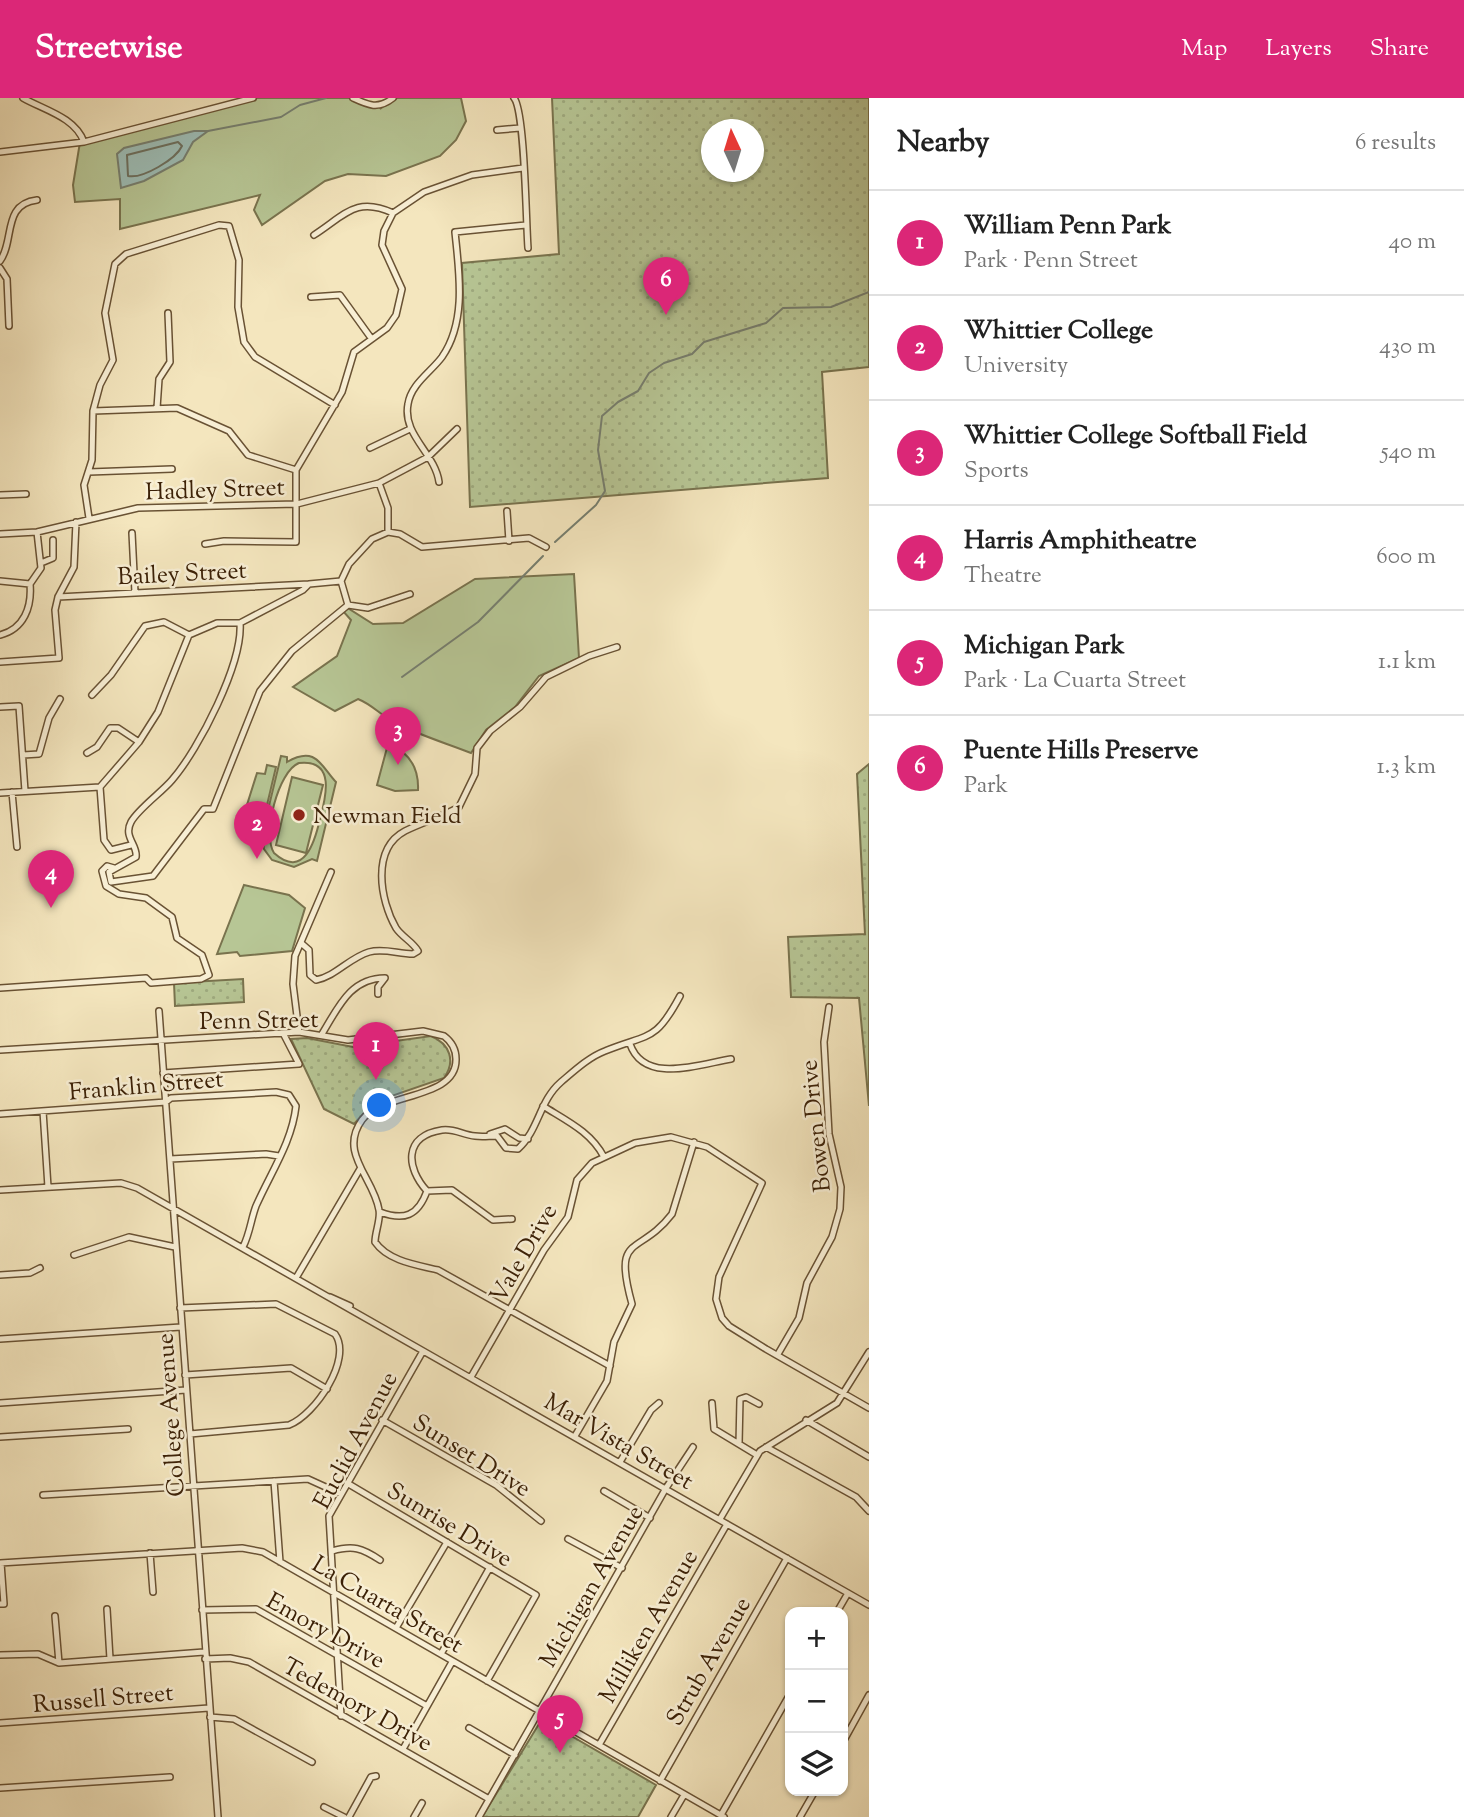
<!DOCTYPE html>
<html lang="en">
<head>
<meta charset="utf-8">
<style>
	:root { --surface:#fff; --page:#f6f6f6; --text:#222; --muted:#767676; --line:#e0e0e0; --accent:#db2777 }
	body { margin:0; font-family:"Sorts Mill Goudy",serif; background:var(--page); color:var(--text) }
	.controls { position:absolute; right:21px; bottom:21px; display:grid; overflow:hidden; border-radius:14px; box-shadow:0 2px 5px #0004 }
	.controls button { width:63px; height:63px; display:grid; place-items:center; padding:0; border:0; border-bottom:2px solid var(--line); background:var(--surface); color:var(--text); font:35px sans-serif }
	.compass { position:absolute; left:701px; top:21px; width:63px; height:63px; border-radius:50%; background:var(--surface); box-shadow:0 2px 5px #0004; rotate:356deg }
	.you { position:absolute; left:380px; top:1008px; width:24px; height:24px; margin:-18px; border:5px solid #fff; border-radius:50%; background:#1a73e8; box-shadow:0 0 0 10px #1a73e833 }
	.badge { display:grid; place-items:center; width:46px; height:46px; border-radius:50%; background:var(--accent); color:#fff; font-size:23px; font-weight:700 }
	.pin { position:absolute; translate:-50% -58px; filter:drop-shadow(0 2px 4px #0008) }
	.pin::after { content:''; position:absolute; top:37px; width:24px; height:21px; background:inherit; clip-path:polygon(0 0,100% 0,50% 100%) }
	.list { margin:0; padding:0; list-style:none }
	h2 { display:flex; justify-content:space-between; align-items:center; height:91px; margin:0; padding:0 28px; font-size:30px }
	h2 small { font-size:23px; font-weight:400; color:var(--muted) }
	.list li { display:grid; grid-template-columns:46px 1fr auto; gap:21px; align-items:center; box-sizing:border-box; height:105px; padding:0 28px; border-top:2px solid var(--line) }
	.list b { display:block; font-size:26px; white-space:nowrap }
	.list p { margin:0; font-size:23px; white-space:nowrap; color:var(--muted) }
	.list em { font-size:23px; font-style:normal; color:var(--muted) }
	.icon { flex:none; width:38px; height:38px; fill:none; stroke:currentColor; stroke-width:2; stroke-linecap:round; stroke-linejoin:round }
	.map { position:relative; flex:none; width:869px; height:1719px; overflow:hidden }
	header { display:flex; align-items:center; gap:42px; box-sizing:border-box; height:98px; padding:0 35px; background:var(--accent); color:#fff }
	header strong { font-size:33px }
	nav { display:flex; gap:38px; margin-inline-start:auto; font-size:24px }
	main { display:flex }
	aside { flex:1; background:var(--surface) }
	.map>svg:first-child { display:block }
	.green { fill:#b7c695; stroke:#79734e; stroke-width:2; fill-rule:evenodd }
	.park { fill:url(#park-dots); stroke:#79734e; stroke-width:2; fill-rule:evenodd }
	.water { fill:#9dbeb7; stroke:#767f70; stroke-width:2 }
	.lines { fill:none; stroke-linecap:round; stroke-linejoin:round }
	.shore { stroke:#6c6f5e; stroke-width:2 }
	.stream { stroke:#767f70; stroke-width:2 }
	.minor-casing { stroke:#695234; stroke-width:8 }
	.minor { stroke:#f8efd5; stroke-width:5 }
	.poi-dot { fill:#8f2418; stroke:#f8efd5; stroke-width:2.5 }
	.labels { text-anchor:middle; stroke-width:5; stroke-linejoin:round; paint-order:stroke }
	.street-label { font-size:24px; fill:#3b2006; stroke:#f8efd5 }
	.poi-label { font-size:24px; fill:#3b2006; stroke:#f8efd5; text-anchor:start }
</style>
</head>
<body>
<header>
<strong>Streetwise</strong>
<nav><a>Map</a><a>Layers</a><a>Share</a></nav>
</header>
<main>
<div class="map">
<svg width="869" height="1719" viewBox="0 0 869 1719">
	<defs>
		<pattern id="park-dots" width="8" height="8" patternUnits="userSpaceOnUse" patternTransform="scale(1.75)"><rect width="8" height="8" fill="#b7c695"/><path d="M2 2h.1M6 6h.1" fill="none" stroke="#9eaa7f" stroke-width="1.8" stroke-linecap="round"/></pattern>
	</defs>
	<rect width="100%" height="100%" fill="#f4e6be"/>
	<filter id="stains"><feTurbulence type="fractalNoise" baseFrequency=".00286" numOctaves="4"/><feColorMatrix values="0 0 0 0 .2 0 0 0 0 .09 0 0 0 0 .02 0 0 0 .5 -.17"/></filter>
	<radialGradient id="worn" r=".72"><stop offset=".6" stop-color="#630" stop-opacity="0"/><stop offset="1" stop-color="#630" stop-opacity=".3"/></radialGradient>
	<path class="green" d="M 256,0 L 354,0 L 362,5 L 382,7 L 380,11 L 395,0 L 461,0 L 466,23 L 456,42 L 440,58 L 386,78 L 348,76 L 325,83 L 262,127 L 254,112 L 260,97 L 120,131 L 120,101 L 75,104 L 73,87 L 80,44 L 166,25 Z
		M 574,476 L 579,560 L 539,578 L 515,609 L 486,632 L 471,655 C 446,645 418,637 394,624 C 380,617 373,607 358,601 L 335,613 L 293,589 L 337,558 L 351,522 L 342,512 L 346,509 L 373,526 L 403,525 L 475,481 Z
		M 388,646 C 409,654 419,669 418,692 L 395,693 L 377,687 Z
		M 281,658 L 287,659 L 287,664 C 316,647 321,668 336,684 L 317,763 L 312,761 L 294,769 L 272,762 L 264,751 L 262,737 ZM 299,665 C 336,661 326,699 320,721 C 315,743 304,782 274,755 C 262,737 278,673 299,665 Z
		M 267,667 L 276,669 L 258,745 L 249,743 L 251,734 L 243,731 L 246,710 L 257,675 L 265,676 Z
		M 292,679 L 323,687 L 306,755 L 276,747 Z
		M 244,787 L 289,797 L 305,810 L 292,853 L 240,858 L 237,854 L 217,856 Z"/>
	<path class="park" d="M 552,0 L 869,0 L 869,269 L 822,274 L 828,380 L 470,409 L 462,165 L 559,156 ZM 712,32 L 754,32 L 754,74 L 712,74 Z
		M 869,666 L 869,1008 L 859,900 L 791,899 L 788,839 L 865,836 L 857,676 Z
		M 243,881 L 244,904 L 175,908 L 174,885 Z
		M 431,938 C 450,946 456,963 444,980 L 374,1004 L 354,1026 L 324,1011 L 291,941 L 307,940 L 353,949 Z
		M 542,1621 L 656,1687 L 638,1719 L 482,1719 Z"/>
	<path class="water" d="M 194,33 L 208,33 L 193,44 L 183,62 L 144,83 L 121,90 L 117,56 L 124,50 Z"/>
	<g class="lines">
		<path class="shore" d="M 178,44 L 182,48 C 176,61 143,81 128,78 L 127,57 Z"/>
		<path class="stream" d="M 208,33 L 281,19 L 300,7 L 326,0
			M 555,444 L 596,407 L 605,393 L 598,352 L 602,318 L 618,304 L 638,293 L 649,275 L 664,265 L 692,256 L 704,244 L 766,225 L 783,210 L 831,209 L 869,194
			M 402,579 L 478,524 L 543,458"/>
		<defs>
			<path id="minor" d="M 23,0 C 44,12 75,19 84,44
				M 353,0 C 368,7 378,12 393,0
				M 514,0 C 525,13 526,125 528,150
				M 497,32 L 520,30
				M 0,54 L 84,44 L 253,0
				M 314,137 C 345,117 356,98 393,115
				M 0,163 C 15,142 2,106 37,102
				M 0,170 L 7,181 L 9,228
				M 311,199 L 340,197 L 371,240
				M 157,310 L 159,281 L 170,264 L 168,215
				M 93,313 L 177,310 L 229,333 L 248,357 L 296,372
				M 370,350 L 410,331
				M 89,374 L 172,371
				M 439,384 C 435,355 402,337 408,306 C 411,286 431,274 442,259 C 467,223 459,174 455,134 L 526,127
				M 379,385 L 388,410 L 388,434
				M 0,397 L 26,396
				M 507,413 L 509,443
				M 89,420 L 84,387 L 92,362 L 93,313 L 100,287 L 113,262 L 105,215 L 115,166 L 126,156 L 219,127 L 229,128 L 239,162 L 238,209 L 244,244 L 255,259 L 335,307
				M 132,435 L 135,495
				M 0,436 L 37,434 L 138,410 L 297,406 L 379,385 L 428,359 L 457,331
				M 205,446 L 224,443 L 296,444 L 296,372 L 342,294 L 354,254 L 387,230 L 396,217 L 402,191 L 382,147 L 384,133 L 393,115 L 424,94 L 472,77 L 523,70
				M 41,465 L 53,460 L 53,442
				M 0,483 L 30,486
				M 30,486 L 41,470 L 37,434
				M 58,499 L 309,486
				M 348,507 L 368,510 L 410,496
				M 240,525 C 243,565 199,651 172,682 C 162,694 138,711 131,724 C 123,739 138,747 136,759 L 109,774 L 111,784 L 153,778 L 204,711 L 213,711 L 260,593 L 292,553 L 348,507 L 341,483
				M 0,537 C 24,531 32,509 30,486
				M 0,564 L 59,560 L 55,512 L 58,499 L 74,469 L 76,424
				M 92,597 L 111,577 L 145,528 L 164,524 L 189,537
				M 0,609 L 19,608 L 25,693
				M 87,655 L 97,649 L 110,630 L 118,630 L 139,644
				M 23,657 L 39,656 L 49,620 L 60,601
				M 100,689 L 104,742 L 111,752 L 131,747
				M 12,694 L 17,749
				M 0,695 L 100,689 L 139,644 L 158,614 L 189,537 L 217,525 L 240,525 L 303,492 L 309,486 L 341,483 L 349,466 L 372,441 L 388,434 L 400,436 L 422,449 L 529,440 L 546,449
				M 301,845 L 309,852 L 310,877 L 316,882 C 336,878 349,860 369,854 C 384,850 398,856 413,856 L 418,853 C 413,844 402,839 396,830 C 380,802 371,751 405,733 C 423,724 442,719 459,709 L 475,676 L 477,650 L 490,633 L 520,609 L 546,579 L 589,558 L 617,549
				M 0,890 L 146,880 L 151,885 L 201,881 L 209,877 L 202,857 L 177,840 L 172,819 L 146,800 L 119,796 L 106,788 L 102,773 L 107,768 L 114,770
				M 159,913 L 218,1719
				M 299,934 L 293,886 L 295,858 L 331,774
				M 322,936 C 338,910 350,880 385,880 L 378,889 L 378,896
				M 630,946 C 644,987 700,966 731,961
				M 0,952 L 299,934 L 348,942 L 423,933 L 444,938 C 452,944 456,951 456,961 C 457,1002 382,994 362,1022 C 338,1055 374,1080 379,1112 C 381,1121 375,1134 375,1144 C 388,1163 417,1167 438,1172 L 610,1268
				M 163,975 L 299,966 L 283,935
				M 543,1008 C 567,1023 591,1034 604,1059
				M 43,1013 L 48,1089
				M 0,1016 L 166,1004 L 171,1000 L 276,994 L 289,997 L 296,1008 C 292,1044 271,1074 256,1108 C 251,1121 250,1135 243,1149
				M 490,1036 L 505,1031 L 519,1040 L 528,1041
				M 170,1061 L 266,1056 L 279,1058
				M 0,1092 L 121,1085 L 137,1090 L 869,1507
				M 427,1093 C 406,1070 403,1038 442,1032 C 454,1030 463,1037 475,1038 C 482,1039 489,1038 497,1038 L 506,1050 L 518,1051 C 539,1032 539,1003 561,984 C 574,973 589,959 605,953 C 649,935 655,945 680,898
				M 427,1093 L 452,1092 L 493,1122 L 512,1121
				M 380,1114 C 404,1123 418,1118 427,1093
				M 74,1157 L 129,1139 L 175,1149
				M 0,1177 L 30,1175 L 40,1170
				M 296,1180 L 360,1071
				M 330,1199 L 350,1208
				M 180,1210 L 276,1206 L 335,1236 C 353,1261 315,1317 289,1327 L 190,1336
				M 0,1241 L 181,1229
				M 778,1256 L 799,1220 L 807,1185 L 832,1139 L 840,1111 L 841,1089 L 829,1036 L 824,944 L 829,909
				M 185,1277 L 291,1270 L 327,1291
				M 471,1279 L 544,1152 L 568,1119 L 577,1082 L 592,1065 L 635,1045 L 671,1039 L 707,1049 L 762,1085 L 719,1179 L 716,1201 L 722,1220 L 729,1228 L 766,1251 L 869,1310
				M 0,1305 L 186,1292
				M 712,1305 L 714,1331 L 757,1357
				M 382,1322 L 496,1387 L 541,1423
				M 806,1322 L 869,1359
				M 575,1338 L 607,1283 L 614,1244 L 632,1206 C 612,1134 639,1159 672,1116 L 694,1044
				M 0,1339 L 128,1331
				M 739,1346 L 740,1301 L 746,1299 L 759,1306
				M 766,1349 L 856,1399 L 869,1413
				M 620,1364 L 651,1312 L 659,1305
				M 274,1383 L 280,1464
				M 347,1385 L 536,1497 L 487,1583
				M 604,1393 L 650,1420
				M 43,1397 L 308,1381 L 341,1396
				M 720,1421 L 760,1353 L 837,1305 L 869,1254
				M 568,1441 L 622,1470
				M 332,1453 C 353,1447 362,1450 380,1462
				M 150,1455 L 153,1494
				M 0,1465 L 242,1450 L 263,1454 L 724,1719
				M 0,1506 L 4,1506 L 1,1465
				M 107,1511 L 110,1561
				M 202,1512 L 256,1511 L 427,1608
				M 837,1514 L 848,1495
				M 55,1518 L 59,1565
				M 396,1530 L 447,1444
				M 441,1556 L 490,1469
				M 0,1557 L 38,1556 L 59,1565 L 204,1554
				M 205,1561 L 230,1560 L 249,1564 L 489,1701
				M 341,1618 L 329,1418 L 423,1253
				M 210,1619 L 234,1621 L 312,1664
				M 0,1625 L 209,1610
				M 469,1630 L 515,1657
				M 843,1644 L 869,1597
				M 599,1647 L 727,1426
				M 403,1651 L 452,1564
				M 660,1683 L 787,1460
				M 0,1690 L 170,1679
				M 324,1709 L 344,1719
				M 721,1717 L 790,1596
				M 349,1719 L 371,1679 L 376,1678
				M 414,1719 L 422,1705
				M 479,1719 L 666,1390 L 693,1349
				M 671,1719 L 684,1697
				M 800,1719 L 815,1693"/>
		</defs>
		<use href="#minor" class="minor-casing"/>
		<use href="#minor" class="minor"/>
	</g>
	<circle class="poi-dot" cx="299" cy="717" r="7"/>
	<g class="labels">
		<g class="street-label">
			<text transform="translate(215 391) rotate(-2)" y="8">Hadley Street</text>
			<text transform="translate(182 475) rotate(-3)" y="8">Bailey Street</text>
			<text transform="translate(259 922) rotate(-1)" y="8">Penn Street</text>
			<text transform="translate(146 987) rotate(-5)" y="8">Franklin Street</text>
			<text transform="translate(815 1028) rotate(-96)" y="8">Bowen Drive</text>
			<text transform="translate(523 1155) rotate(-60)" y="8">Vale Drive</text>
			<text transform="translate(170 1317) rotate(-94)" y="8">College Avenue</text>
			<text transform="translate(355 1342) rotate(-62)" y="8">Euclid Avenue</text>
			<text transform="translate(619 1343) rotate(30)" y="8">Mar Vista Street</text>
			<text transform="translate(472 1357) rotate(32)" y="8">Sunset Drive</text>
			<text transform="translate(450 1426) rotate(31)" y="8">Sunrise Drive</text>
			<text transform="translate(591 1488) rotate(-60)" y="8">Michigan Avenue</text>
			<text transform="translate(388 1506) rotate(30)" y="8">La Cuarta Street</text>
			<text transform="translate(648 1528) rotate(-60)" y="8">Milliken Avenue</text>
			<text transform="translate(326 1532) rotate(29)" y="8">Emory Drive</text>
			<text transform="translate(708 1563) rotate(-60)" y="8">Strub Avenue</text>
			<text transform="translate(103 1600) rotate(-5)" y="8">Russell Street</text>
			<text transform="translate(358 1606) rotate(29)" y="8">Tedemory Drive</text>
		</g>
		<g class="poi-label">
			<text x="313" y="725">Newman Field</text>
		</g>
	</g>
	<rect width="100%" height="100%" filter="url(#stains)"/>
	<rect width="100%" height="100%" fill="url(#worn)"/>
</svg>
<div class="controls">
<button>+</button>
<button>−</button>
<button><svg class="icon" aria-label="layers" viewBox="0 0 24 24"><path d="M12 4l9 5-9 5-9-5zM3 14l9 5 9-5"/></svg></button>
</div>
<svg class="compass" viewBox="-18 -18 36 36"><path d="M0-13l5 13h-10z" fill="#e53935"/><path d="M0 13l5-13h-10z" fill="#767676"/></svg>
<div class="you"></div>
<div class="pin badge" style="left:376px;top:982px">1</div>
<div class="pin badge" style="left:257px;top:761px">2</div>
<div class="pin badge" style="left:398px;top:667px">3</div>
<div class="pin badge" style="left:51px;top:810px">4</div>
<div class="pin badge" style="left:560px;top:1655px">5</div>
<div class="pin badge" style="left:666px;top:217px">6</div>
</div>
<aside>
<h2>Nearby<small>6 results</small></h2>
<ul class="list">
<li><span class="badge">1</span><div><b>William Penn Park</b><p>Park · Penn Street</p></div><em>40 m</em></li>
<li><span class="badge">2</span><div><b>Whittier College</b><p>University</p></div><em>430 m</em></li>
<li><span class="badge">3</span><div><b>Whittier College Softball Field</b><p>Sports</p></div><em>540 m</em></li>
<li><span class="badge">4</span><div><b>Harris Amphitheatre</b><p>Theatre</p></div><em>600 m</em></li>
<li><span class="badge">5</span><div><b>Michigan Park</b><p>Park · La Cuarta Street</p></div><em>1.1 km</em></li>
<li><span class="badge">6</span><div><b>Puente Hills Preserve</b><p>Park</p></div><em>1.3 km</em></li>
</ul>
</aside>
</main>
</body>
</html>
